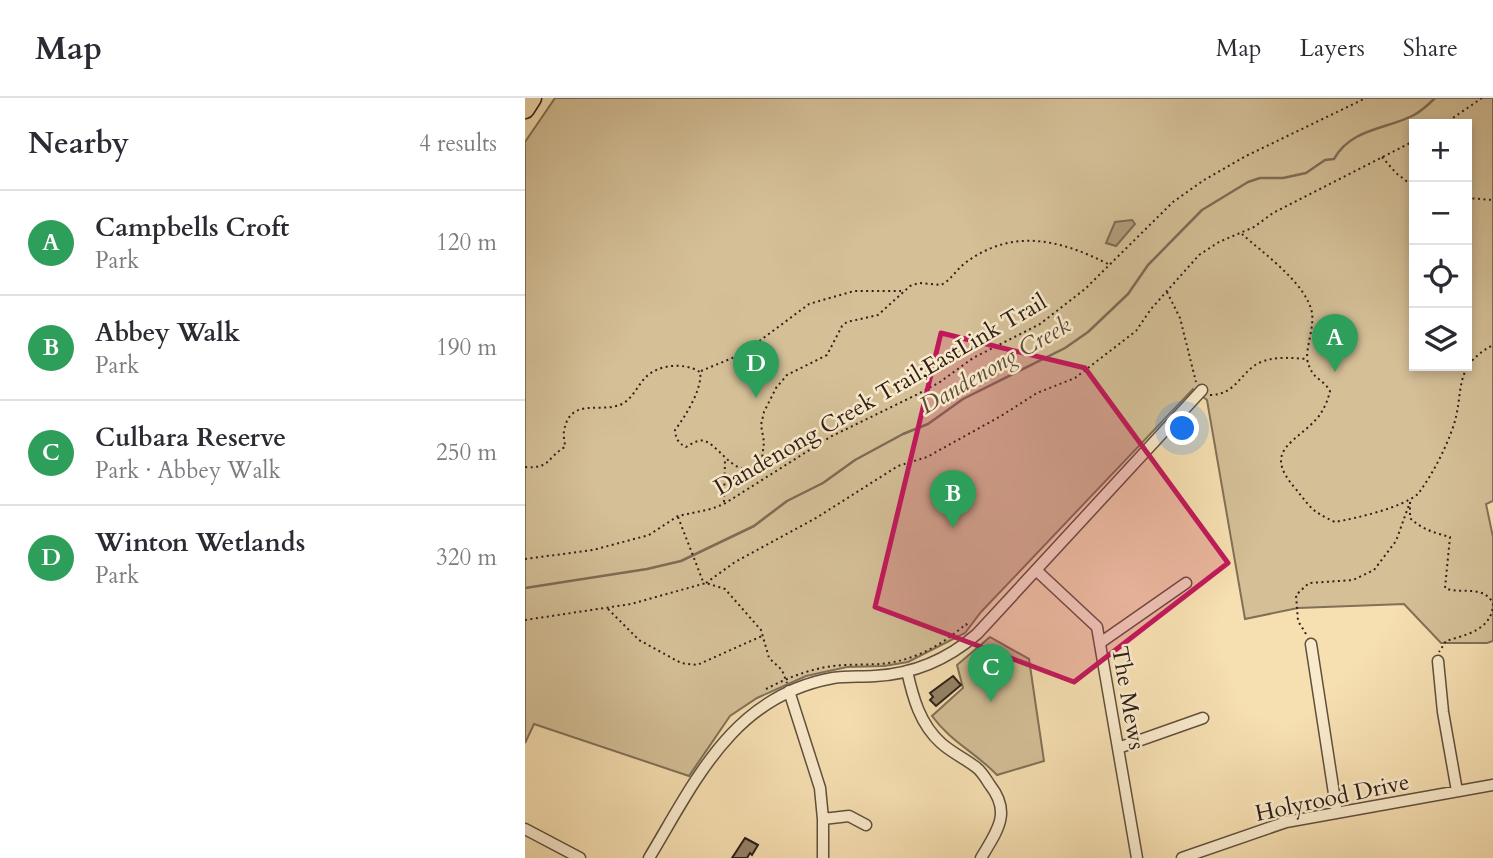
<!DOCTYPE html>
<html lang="en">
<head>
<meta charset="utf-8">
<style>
	:root { --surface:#fff; --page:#f7f7f7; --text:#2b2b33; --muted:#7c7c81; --line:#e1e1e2; --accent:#0f766e }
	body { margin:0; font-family:Cardo,serif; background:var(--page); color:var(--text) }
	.controls { position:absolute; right:21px; top:21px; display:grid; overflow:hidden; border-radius:0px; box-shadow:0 4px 10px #0003 }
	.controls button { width:63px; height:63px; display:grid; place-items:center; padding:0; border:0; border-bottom:2px solid var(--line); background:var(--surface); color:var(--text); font:35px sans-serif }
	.you { position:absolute; left:658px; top:331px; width:24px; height:24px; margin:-18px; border:5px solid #fff; border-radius:50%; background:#1a73e8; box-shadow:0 0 0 10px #1a73e833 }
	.badge { display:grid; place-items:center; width:46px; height:46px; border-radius:50%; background:var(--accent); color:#fff; font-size:23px; font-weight:700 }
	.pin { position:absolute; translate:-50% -58px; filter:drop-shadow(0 2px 4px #0008) }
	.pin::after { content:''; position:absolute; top:37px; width:24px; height:21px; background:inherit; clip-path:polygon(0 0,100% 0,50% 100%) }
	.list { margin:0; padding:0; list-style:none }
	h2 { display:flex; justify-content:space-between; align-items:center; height:91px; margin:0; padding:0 28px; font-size:30px }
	h2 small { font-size:23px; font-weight:400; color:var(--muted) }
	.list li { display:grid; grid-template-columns:46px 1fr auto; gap:21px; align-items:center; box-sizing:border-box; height:105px; padding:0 28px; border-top:2px solid var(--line) }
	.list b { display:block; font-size:26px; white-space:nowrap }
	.list p { margin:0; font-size:23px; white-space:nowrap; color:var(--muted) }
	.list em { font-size:23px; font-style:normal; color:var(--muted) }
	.icon { flex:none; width:38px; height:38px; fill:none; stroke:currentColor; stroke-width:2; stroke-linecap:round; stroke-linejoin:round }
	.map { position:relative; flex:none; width:968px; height:760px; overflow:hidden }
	header { display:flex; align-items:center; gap:42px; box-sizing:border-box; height:98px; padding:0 35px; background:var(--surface); border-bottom:2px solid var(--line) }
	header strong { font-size:33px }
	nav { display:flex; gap:38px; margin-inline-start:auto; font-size:24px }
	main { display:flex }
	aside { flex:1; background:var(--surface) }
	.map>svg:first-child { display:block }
	.green { fill:#d4bf97; stroke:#817058; stroke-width:2; fill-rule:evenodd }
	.water { fill:#b29e7d; stroke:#7d6c55; stroke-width:2 }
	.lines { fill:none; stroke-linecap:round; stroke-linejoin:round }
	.stream { stroke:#7d6c55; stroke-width:2.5 }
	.building { fill:#968368; stroke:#2e2018; stroke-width:2 }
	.minor-casing { stroke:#60503e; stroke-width:13 }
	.motorway-casing { stroke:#2e2018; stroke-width:21 }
	.path { stroke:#2e2018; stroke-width:2; stroke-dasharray:2 3.5; stroke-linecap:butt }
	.minor { stroke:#f9eacc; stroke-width:10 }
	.motorway { stroke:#f6dfb1; stroke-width:18 }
	.marked { fill:#c2185b; fill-opacity:0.2; stroke:#c2185b; stroke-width:5; stroke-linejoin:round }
	.labels { text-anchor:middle; stroke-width:5; stroke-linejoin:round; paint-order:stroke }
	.street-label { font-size:23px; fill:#2e2018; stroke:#f9eacc }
	.water-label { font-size:24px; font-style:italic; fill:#5c4c3b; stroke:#f9eacc }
</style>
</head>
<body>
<header>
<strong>Map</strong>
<nav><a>Map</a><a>Layers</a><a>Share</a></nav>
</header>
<main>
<aside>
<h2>Nearby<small>4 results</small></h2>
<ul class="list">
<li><span class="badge" style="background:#2e9e5b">A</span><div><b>Campbells Croft</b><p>Park</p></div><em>120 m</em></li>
<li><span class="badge" style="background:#2e9e5b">B</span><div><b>Abbey Walk</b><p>Park</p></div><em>190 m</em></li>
<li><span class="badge" style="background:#2e9e5b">C</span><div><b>Culbara Reserve</b><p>Park · Abbey Walk</p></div><em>250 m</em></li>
<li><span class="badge" style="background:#2e9e5b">D</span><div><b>Winton Wetlands</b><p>Park</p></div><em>320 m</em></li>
</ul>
</aside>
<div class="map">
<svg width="968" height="760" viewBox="0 0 968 760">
	<rect width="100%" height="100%" fill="#f6dfb1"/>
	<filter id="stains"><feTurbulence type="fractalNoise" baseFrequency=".00286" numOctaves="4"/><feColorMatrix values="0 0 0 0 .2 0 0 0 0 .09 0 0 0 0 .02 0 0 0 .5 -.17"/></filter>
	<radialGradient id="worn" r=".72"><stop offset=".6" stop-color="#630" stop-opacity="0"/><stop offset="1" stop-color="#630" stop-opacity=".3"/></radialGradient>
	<path class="green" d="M 30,0 L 968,0 L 968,403 L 961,406 L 968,439 L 968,543 L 962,545 L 916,545 L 879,506 L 773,510 L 720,521 L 682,302 L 668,291 L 456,514 L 440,535 L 383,564 L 359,568 L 322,569 L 281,578 L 232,600 L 205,618 L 164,678 L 9,626 L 0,645 L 0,44 ZM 889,26 L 942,26 L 942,268 L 889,268 Z
		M 465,539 L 504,561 L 519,663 L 472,677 C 450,654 426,644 407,618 L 438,590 L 432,567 Z"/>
	<path class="water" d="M 607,122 L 610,126 L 591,148 L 581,145 L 590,124 Z"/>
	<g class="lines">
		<path class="stream" d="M 0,490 L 122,471 L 156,463 L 229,428 L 262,403 L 298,385 L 330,362 L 378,336 L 403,326 L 438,301 L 540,250 L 563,234 L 603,196 L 623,167 L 677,112 L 723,84 L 735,80 L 758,80 L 781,75 L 800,62 L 809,61 C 826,30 863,31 889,17 C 896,13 904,6 910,0"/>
	</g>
	<path class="building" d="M 428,578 L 436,587 L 411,608 L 405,602 L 408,599 L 405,595 Z
		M 220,740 L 233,747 L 227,757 L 225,755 L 222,760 L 207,760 Z"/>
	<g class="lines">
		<defs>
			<path id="minor" d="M 511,472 L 572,529 L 612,760
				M 575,545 L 661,485
				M 786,546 L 812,715
				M 913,563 L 918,614 L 932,693
				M 382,573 C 388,600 395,626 416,645 C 427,655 441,661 452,670 C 457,674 461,681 465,687 C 487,715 472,733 456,760
				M 264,593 L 295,690 L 298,721 L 298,760
				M 593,650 L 678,620
				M 298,721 L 324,718 L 341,727
				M 0,731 L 55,760
				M 124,760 C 171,682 208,598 308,580 C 322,578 336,579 350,578 C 389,576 423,561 452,536 L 677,292
				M 657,760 L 761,724 L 968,687"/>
			<path id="motorway" d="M 0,11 L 7,0"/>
		</defs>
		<use href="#minor" class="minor-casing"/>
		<use href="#motorway" class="motorway-casing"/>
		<path class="path" d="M 919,26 L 957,0
			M 857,59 L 871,75 L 889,89
			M 942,100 L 968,102
			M 717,136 C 738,155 782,186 787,215 C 789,229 782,246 782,260
			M 642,194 L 655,220 L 671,284
			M 176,273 L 217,256 L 284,206 L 329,193 L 376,193
			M 685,297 C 712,297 716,272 736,264 C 751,258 766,260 782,261 C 787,283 797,279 805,293 C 803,302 799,311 794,318 C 772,345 736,351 770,390 C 786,410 786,413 810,424 C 832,420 876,410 893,396 C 907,377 919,354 927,332 C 941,295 925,270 968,247
			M 0,369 C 26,371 22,359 40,349 C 40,344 38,338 39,333 C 45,298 76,316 97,306 C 107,301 112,289 119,281 C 132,266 159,264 175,274 C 178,290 160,319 150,332 C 151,341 153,345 161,349 C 168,345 175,340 182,344 C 198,352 217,389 237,361 L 239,344 L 236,327 L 239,314 L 251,290 L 262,277 L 302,257 L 317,228 L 322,224 L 353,217 L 385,188 L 394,185 L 416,187 C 426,182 431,172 440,165 C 487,130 534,141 583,166
			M 199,404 L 200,361
			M 885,404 L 885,420 C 896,431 910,435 925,439 L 920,490 C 936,497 957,486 968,505 C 968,532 940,537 921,543 L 914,554
			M 153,419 L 179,486
			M 0,461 L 68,452 L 124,437 L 153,418 L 186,411 L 199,406 L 305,339 L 393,296 L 415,284 L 448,260 L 515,226 L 560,191 L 648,104 L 679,82 L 721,58 L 841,0
			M 181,485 L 210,464 L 291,420 L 373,368 L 402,359 L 476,318 L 512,295 L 550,280 L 611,233 L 626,211 L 674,157 L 694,144 L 729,129 L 748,115 L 889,43
			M 83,511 L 114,542 L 156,565 L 172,567 L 237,538
			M 0,522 L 106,506 L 181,485 L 200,491 L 236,532 L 244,560 L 257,572 L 262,585
			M 781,536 L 773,523 L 771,497 L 784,485 L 828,482 L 849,472 L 871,443 L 885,404
			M 241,591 C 260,581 280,573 301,569 C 319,566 337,567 355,566 C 388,563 416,548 441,526 L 444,529"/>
		<use href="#minor" class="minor"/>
		<use href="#motorway" class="motorway"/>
	</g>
	<path class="marked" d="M 416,235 L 560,270 L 703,465 L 549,584 L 350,509 Z"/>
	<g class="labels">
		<g class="street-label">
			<text transform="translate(355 296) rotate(-30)" y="8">Dandenong Creek Trail;EastLink Trail</text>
			<text transform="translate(604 600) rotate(80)" y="8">The Mews</text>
			<text transform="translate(807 699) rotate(-12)" y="8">Holyrood Drive</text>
		</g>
		<g class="water-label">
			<text transform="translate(470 267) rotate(-30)" y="8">Dandenong Creek</text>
		</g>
	</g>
	<rect width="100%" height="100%" filter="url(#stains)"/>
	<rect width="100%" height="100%" fill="url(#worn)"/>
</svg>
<div class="controls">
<button>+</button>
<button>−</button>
<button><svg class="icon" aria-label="locate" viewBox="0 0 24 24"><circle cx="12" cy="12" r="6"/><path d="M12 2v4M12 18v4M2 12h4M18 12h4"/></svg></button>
<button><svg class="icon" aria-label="layers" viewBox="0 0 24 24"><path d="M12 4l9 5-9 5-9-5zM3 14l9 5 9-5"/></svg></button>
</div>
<div class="you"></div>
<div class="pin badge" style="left:810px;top:274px;background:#2e9e5b">A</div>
<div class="pin badge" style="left:428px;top:430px;background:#2e9e5b">B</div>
<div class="pin badge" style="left:466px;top:604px;background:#2e9e5b">C</div>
<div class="pin badge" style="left:231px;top:300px;background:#2e9e5b">D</div>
</div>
</main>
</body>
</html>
